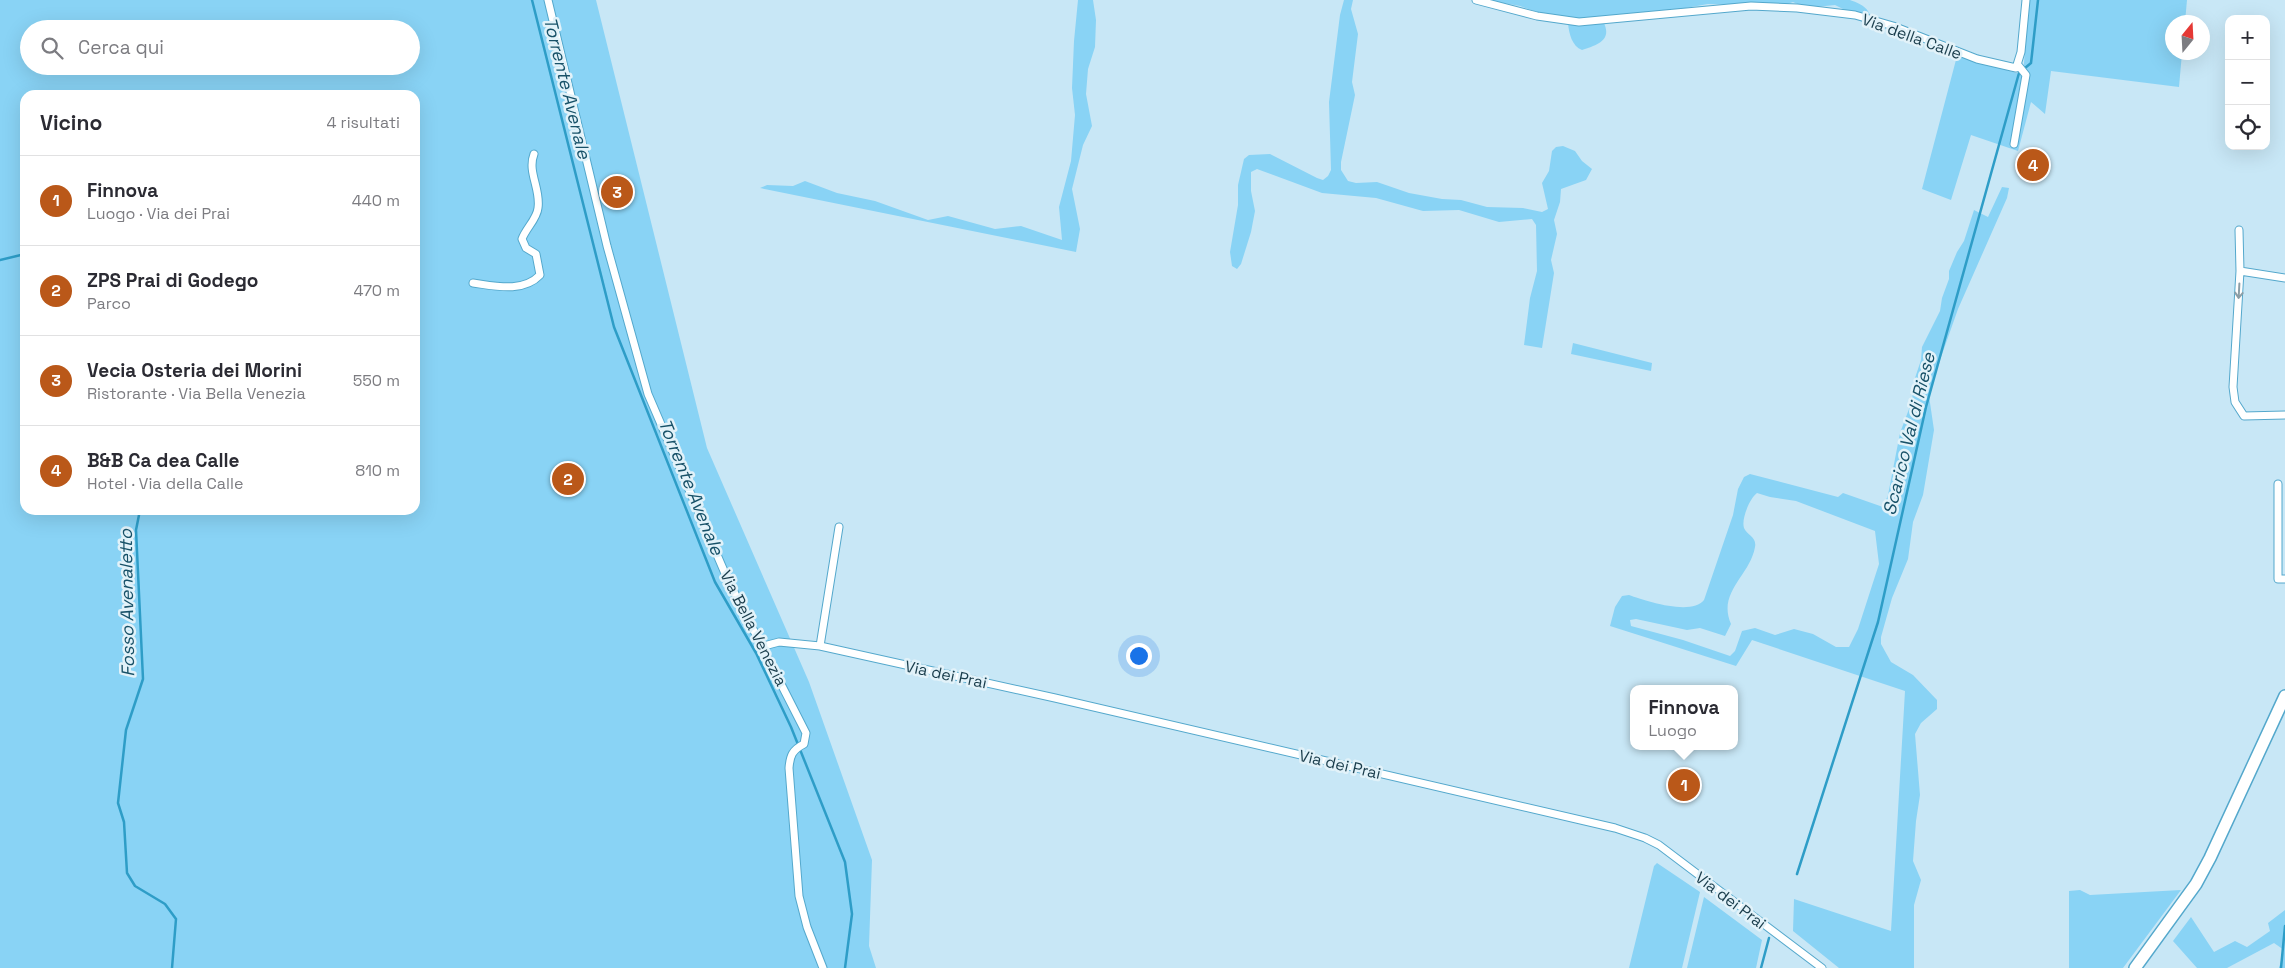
<!DOCTYPE html>
<html lang="it">
<head>
<meta charset="utf-8">
<style>
	:root { --surface:#fff; --page:#f7f7f7; --text:#2b2b33; --muted:#7c7c81; --line:#e1e1e2; --accent:#ba5819 }
	body { margin:0; font-family:"Space Grotesk",sans-serif; background:var(--page); color:var(--text) }
	.controls { position:absolute; right:15px; top:15px; display:grid; overflow:hidden; border-radius:10px; box-shadow:0 5px 20px #0002 }
	.controls button { width:45px; height:45px; display:grid; place-items:center; padding:0; border:0; border-bottom:1px solid var(--line); background:var(--surface); color:var(--text); font:25px sans-serif }
	.compass { position:absolute; left:2165px; top:15px; width:45px; height:45px; border-radius:50%; background:var(--surface); box-shadow:0 5px 20px #0002; rotate:18deg }
	.you { position:absolute; left:1138px; top:655px; width:18px; height:18px; margin:-12px; border:4px solid #fff; border-radius:50%; background:#1a73e8; box-shadow:0 0 0 8px #1a73e833 }
	.badge { display:grid; place-items:center; width:32px; height:32px; border-radius:50%; background:var(--accent); color:#fff; font-size:16px; font-weight:700 }
	.pin { position:absolute; translate:-50% -50%; border:2px solid #fff; box-shadow:0 1px 5px #0006 }
	.popup { position:absolute; left:1630px; top:685px; width:108px; height:65px; box-sizing:border-box; display:grid; place-content:center; border-radius:10px; background:var(--surface); filter:drop-shadow(0 1px 4px #0005); font-size:16px; white-space:nowrap; color:var(--muted) }
	.popup b { font-size:19px; color:var(--text) }
	.popup::after { content:''; position:absolute; left:50%; top:100%; margin-left:-10px; border:10px solid transparent; border-top-color:var(--surface) }
	.list { margin:0; padding:0; list-style:none }
	h2 { display:flex; justify-content:space-between; align-items:center; height:65px; margin:0; padding:0 20px; font-size:21px }
	h2 small { font-size:16px; font-weight:400; color:var(--muted) }
	.list li { display:grid; grid-template-columns:32px 1fr auto; gap:15px; align-items:center; box-sizing:border-box; height:90px; padding:0 20px; border-top:1px solid var(--line) }
	.list b { display:block; font-size:19px; white-space:nowrap }
	.list p { margin:0; font-size:16px; white-space:nowrap; color:var(--muted) }
	.list em { font-size:16px; font-style:normal; color:var(--muted) }
	.icon { flex:none; width:28px; height:28px; fill:none; stroke:currentColor; stroke-width:2; stroke-linecap:round; stroke-linejoin:round }
	.map { position:relative; flex:none; width:2285px; height:968px; overflow:hidden }
	.search { position:absolute; background:var(--surface); box-shadow:0 5px 20px #0002; left:20px; top:20px; width:400px; height:55px; display:flex; align-items:center; gap:12px; box-sizing:border-box; padding:0 18px; border-radius:28px; color:var(--muted); font-size:19px }
	.panel { position:absolute; background:var(--surface); box-shadow:0 5px 20px #0002; left:20px; top:90px; width:400px; height:425px; border-radius:15px }
	.map>svg:first-child { display:block }
	.green { fill:#89d3f5; fill-rule:evenodd }
	.lines { fill:none; stroke-linecap:round; stroke-linejoin:round }
	.stream { stroke:#2e9dc7; stroke-width:2.5 }
	.minor-casing { stroke:#54a8cc; stroke-width:9 }
	.primary-casing { stroke:#54a8cc; stroke-width:14 }
	.minor { stroke:#fff; stroke-width:7 }
	.primary { stroke:#fff; stroke-width:11 }
	.oneway { stroke:#8c9ea6 }
	.labels { text-anchor:middle; stroke-width:5; stroke-linejoin:round; paint-order:stroke }
	.street-label { font-size:16px; fill:#1a3d4c; stroke:#e2f2f9 }
	.water-label { font-size:18px; font-style:italic; fill:#175168; stroke:#e2f2f9 }
</style>
</head>
<body>
<div class="map">
<svg width="2285" height="968" viewBox="0 0 2285 968">
	<rect width="100%" height="100%" fill="#c8e7f6"/>
	<path class="green" d="M 0,0 L 596,0 L 707,448 L 809,682 L 872,860 L 869,946 L 876,968 L 0,968 ZM 29,29 L 411,29 L 411,66 L 29,66 ZM 25,95 L 415,95 L 415,510 L 25,510 Z
		M 1078,0 L 1093,0 L 1096,20 L 1095,47 L 1088,69 L 1086,94 L 1092,126 L 1083,145 L 1072,189 L 1080,229 L 1076,252 L 760,188 L 767,185 L 793,186 L 805,181 L 837,193 L 875,201 L 928,220 L 948,216 L 995,229 L 1021,226 L 1062,240 L 1059,207 L 1071,161 L 1075,115 L 1072,88 L 1074,41 Z
		M 1344,0 L 1353,0 L 1351,9 L 1358,34 L 1352,82 L 1355,95 L 1341,162 L 1341,170 L 1348,181 L 1356,183 L 1377,182 L 1409,193 L 1442,199 L 1461,200 L 1487,207 L 1523,208 L 1542,212 L 1548,209 L 1542,183 L 1549,171 L 1552,151 L 1556,147 L 1563,146 L 1575,151 L 1582,161 L 1592,169 L 1586,180 L 1561,189 L 1560,202 L 1554,220 L 1557,234 L 1551,260 L 1554,273 L 1542,348 L 1524,345 L 1530,298 L 1537,271 L 1536,225 L 1532,219 L 1499,222 L 1459,210 L 1423,211 L 1376,198 L 1322,193 L 1257,169 L 1251,172 L 1251,191 L 1255,211 L 1251,232 L 1241,264 L 1237,269 L 1232,266 L 1230,252 L 1238,205 L 1238,185 L 1244,159 L 1249,155 L 1270,154 L 1317,178 L 1323,180 L 1328,176 L 1331,170 L 1329,102 L 1340,15 Z
		M 1487,0 L 1850,0 C 1864,5 1870,9 1873,24 L 1835,5 L 1806,8 L 1793,2 L 1781,6 L 1708,4 L 1674,10 L 1607,16 L 1603,21 C 1613,40 1598,45 1582,50 C 1572,46 1569,34 1568,23 L 1520,6 Z
		M 2029,0 L 2187,0 L 2185,22 L 2172,22 L 2172,52 L 2182,53 L 2179,87 L 2051,71 L 2045,114 L 2031,102 L 2018,151 L 1971,135 L 1951,200 L 1922,189 L 1957,56 L 1947,52 L 2023,75 Z
		M 2002,187 L 2009,188 L 2007,198 L 1958,309 L 1934,377 L 1929,396 L 1934,430 L 1923,495 L 1913,522 L 1908,559 L 1892,598 L 1881,637 L 1881,644 L 1891,662 L 1913,675 L 1937,700 L 1937,709 L 1921,723 L 1915,734 L 1920,795 L 1916,821 L 1913,861 L 1921,880 L 1914,905 L 1914,968 L 1839,968 L 1793,931 L 1794,899 L 1891,931 L 1905,691 L 1752,640 L 1736,666 L 1610,626 L 1615,607 L 1622,596 L 1629,595 C 1645,601 1692,616 1704,600 L 1733,515 L 1738,489 L 1744,477 L 1750,474 L 1838,497 L 1843,493 L 1883,507 L 1888,495 L 1900,433 L 1912,401 L 1914,381 L 1921,360 L 1922,347 L 1940,311 L 1942,298 L 1949,279 L 1949,271 L 1957,252 L 1964,241 L 1974,210 L 1988,217 ZM 1757,493 L 1770,497 L 1796,501 L 1875,531 L 1879,564 L 1858,629 L 1849,647 L 1836,647 L 1813,634 L 1794,629 L 1775,635 L 1755,628 L 1742,631 L 1735,651 L 1730,656 L 1683,640 L 1631,626 L 1630,620 L 1636,619 L 1687,630 L 1700,628 L 1725,636 L 1731,624 C 1717,592 1750,576 1755,547 C 1757,537 1747,535 1744,528 C 1741,519 1750,498 1757,493 Z
		M 1573,343 L 1652,363 L 1651,371 L 1571,354 Z
		M 1657,863 L 1700,892 L 1682,968 L 1629,968 L 1654,866 Z
		M 2080,890 L 2090,895 L 2181,890 L 2123,968 L 2069,968 L 2069,891 Z
		M 1704,897 L 1762,940 L 1756,968 L 1687,968 Z
		M 2285,910 L 2285,968 L 2279,968 L 2284,950 L 2274,943 L 2227,968 L 2197,968 L 2173,941 L 2191,917 L 2214,952 L 2235,941 L 2247,947 L 2270,931 L 2268,923 Z"/>
	<g class="lines">
		<path class="stream" d="M 532,0 L 614,327 L 715,582 L 756,653 L 791,727 L 845,862 L 852,914 L 845,968
			M 0,260 L 25,254
			M 140,510 L 136,530 L 143,679 L 126,730 L 118,803 L 124,822 L 127,873 L 135,886 L 165,904 L 176,919 L 172,968
			M 1797,874 L 1878,622 L 1926,407 L 2019,73 L 2031,63 L 2038,0
			M 1761,968 L 1769,938
			M 2281,968 L 2285,926"/>
		<defs>
			<path id="minor" d="M 548,0 L 607,246 L 648,394 L 727,578 L 806,733 L 804,744 C 792,750 790,756 789,768 L 799,896 L 807,927 L 823,968
				M 1476,0 L 1537,16 L 1579,22 L 1751,6 L 1797,8 L 1855,15 L 1893,26 L 1977,59 L 2016,68 L 2021,52 L 2026,0
				M 2014,144 L 2026,75 L 2018,65
				M 2239,230 L 2240,271
				M 2285,278 L 2240,271 L 2233,387 L 2235,402 L 2244,416 L 2285,415
				M 473,283 C 495,286 523,293 540,275 L 536,254 L 526,248 L 522,239 C 526,228 537,219 538,208 C 541,189 527,172 534,154
				M 2278,484 L 2278,579 L 2285,579
				M 764,646 L 779,642 L 820,646 L 1055,698 L 1615,828 L 1645,838 L 1659,845 L 1822,968
				M 820,646 L 839,527"/>
			<path id="primary" d="M 2135,968 L 2196,884 L 2210,858 L 2285,696"/>
		</defs>
		<use href="#minor" class="minor-casing"/>
		<use href="#primary" class="primary-casing"/>
		<use href="#minor" class="minor"/>
		<use href="#primary" class="primary"/>
	</g>
	<defs><path id="oneway-shaft" d="M-6 0H5M1.5-3L5.5 0L1.5 3" fill="none" stroke-width="1.6" stroke-linecap="round" stroke-linejoin="round" transform="scale(1.25)"/></defs>
	<use class="oneway" href="#oneway-shaft" transform="translate(2239 291) rotate(93)"/>
	<g class="labels">
		<g class="street-label">
			<text transform="translate(1912 36) rotate(20)" y="6">Via della Calle</text>
			<text transform="translate(754 628) rotate(63)" y="6">Via Bella Venezia</text>
			<text transform="translate(946 674) rotate(12)" y="6">Via dei Prai</text>
			<text transform="translate(1340 764) rotate(13)" y="6">Via dei Prai</text>
			<text transform="translate(1731 900) rotate(37)" y="6">Via dei Prai</text>
		</g>
		<g class="water-label">
			<text transform="translate(567 88) rotate(76)" y="6">Torrente Avenale</text>
			<text transform="translate(1909 434) rotate(-76)" y="6">Scarico Val di Riese</text>
			<text transform="translate(691 487) rotate(68)" y="6">Torrente Avenale</text>
			<text transform="translate(127 603) rotate(-91)" y="6">Fosso Avenaletto</text>
		</g>
	</g>
</svg>
<div class="controls">
<button>+</button>
<button>−</button>
<button><svg class="icon" aria-label="locate" viewBox="0 0 24 24"><circle cx="12" cy="12" r="6"/><path d="M12 2v4M12 18v4M2 12h4M18 12h4"/></svg></button>
</div>
<svg class="compass" viewBox="-18 -18 36 36"><path d="M0-13l5 13h-10z" fill="#e53935"/><path d="M0 13l5-13h-10z" fill="#7c7c81"/></svg>
<div class="you"></div>
<div class="pin badge" style="left:1684px;top:785px">1</div>
<div class="popup"><b>Finnova</b>Luogo</div>
<div class="pin badge" style="left:568px;top:479px">2</div>
<div class="pin badge" style="left:617px;top:192px">3</div>
<div class="pin badge" style="left:2033px;top:165px">4</div>
<div class="search"><svg class="icon" aria-label="search" viewBox="0 0 24 24"><circle cx="10" cy="10" r="6"/><path d="M15 15l6 6"/></svg>Cerca qui</div>
<section class="panel">
<h2>Vicino<small>4 risultati</small></h2>
<ul class="list">
<li><span class="badge">1</span><div><b>Finnova</b><p>Luogo · Via dei Prai</p></div><em>440 m</em></li>
<li><span class="badge">2</span><div><b>ZPS Prai di Godego</b><p>Parco</p></div><em>470 m</em></li>
<li><span class="badge">3</span><div><b>Vecia Osteria dei Morini</b><p>Ristorante · Via Bella Venezia</p></div><em>550 m</em></li>
<li><span class="badge">4</span><div><b>B&amp;B Ca dea Calle</b><p>Hotel · Via della Calle</p></div><em>810 m</em></li>
</ul>
</section>
</div>
</body>
</html>
